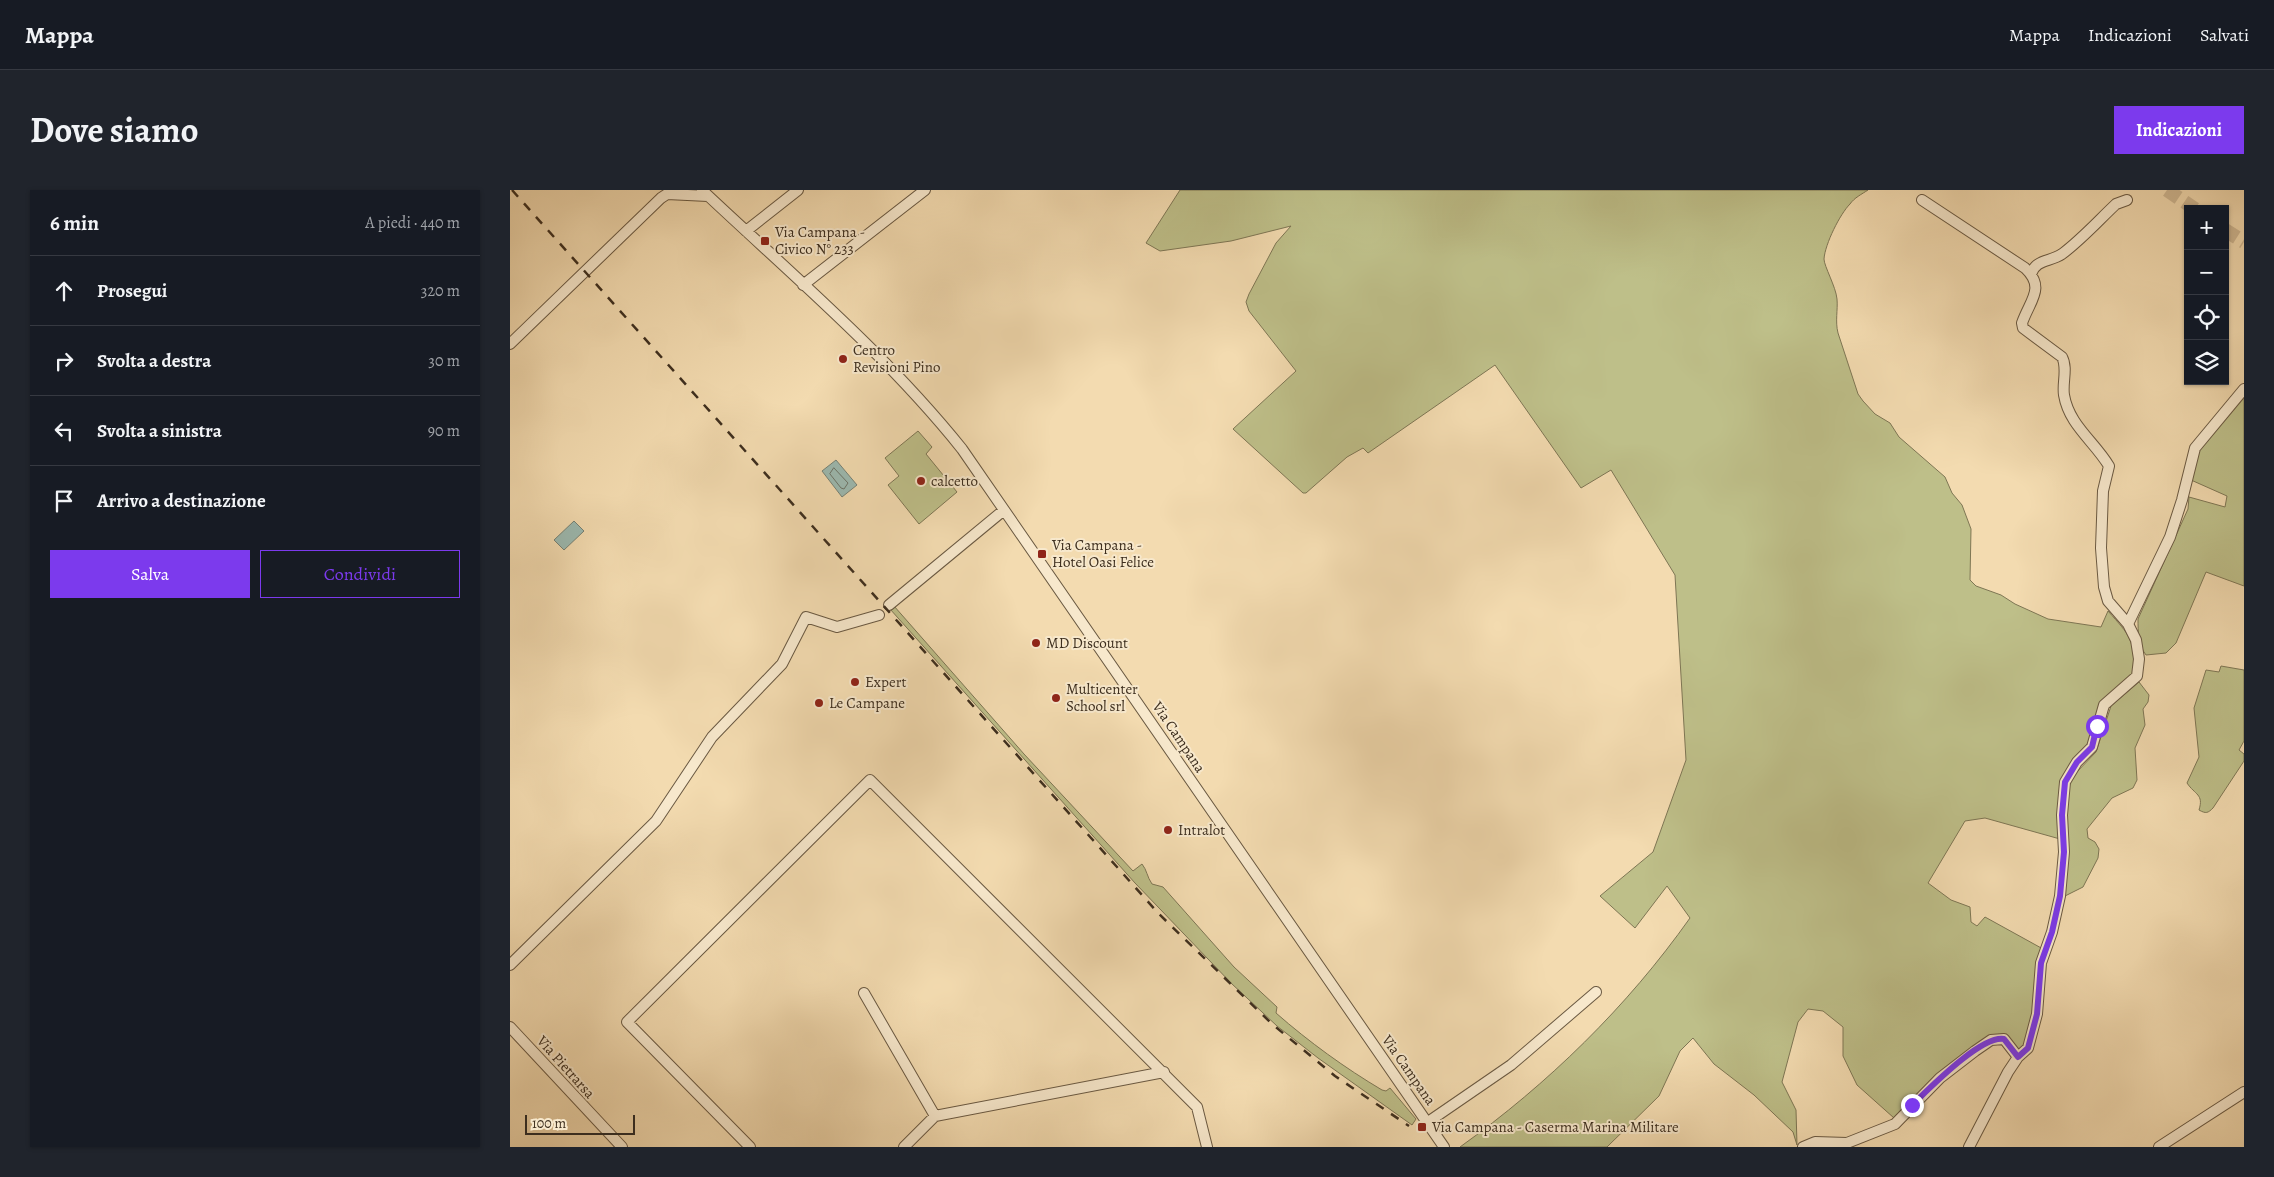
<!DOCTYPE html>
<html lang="it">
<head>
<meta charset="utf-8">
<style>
	:root { --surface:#171b24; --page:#20242c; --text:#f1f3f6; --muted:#9ea1a6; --line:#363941; --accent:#7c3aed }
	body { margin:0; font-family:Alegreya,serif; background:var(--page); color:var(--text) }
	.controls { position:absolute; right:15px; top:15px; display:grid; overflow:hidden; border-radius:0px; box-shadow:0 1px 4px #0004 }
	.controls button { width:45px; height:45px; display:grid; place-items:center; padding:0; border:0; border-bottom:1px solid var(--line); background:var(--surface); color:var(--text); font:25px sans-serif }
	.scale { position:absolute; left:15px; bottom:12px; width:110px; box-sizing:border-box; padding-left:5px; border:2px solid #3d2e1e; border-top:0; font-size:14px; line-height:18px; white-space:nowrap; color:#3d2e1e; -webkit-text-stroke:4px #f7e8cc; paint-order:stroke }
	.stop { position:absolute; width:15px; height:15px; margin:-11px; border:4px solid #7c3aed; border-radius:50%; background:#fff }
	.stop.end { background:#7c3aed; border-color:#fff; box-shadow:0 1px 5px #0008 }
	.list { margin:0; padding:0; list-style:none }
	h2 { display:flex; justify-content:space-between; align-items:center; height:65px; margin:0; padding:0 20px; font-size:21px }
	h2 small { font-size:16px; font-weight:400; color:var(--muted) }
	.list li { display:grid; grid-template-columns:32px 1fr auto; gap:15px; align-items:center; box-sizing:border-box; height:70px; padding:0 20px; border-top:1px solid var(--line) }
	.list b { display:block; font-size:19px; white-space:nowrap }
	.list em { font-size:16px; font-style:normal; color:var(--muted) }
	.actions { display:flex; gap:10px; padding:15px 20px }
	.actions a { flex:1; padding:11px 0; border:1px solid var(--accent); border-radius:0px; text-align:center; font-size:18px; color:var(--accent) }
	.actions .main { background:var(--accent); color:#fff }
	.icon { flex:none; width:28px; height:28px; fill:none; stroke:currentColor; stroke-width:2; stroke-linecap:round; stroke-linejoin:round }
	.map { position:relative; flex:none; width:1734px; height:957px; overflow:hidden; border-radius:0px }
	header { display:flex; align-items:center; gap:30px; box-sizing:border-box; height:70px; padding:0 25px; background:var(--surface); border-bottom:1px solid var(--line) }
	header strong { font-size:24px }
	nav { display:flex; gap:28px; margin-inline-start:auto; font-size:18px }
	.intro { display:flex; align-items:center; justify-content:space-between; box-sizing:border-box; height:120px; padding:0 30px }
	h1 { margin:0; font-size:35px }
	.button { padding:12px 22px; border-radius:0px; background:var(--accent); color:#fff; font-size:18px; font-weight:700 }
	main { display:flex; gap:30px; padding:0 30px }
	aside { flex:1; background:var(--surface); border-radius:0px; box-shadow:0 1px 4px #0004 }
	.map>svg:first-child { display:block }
	.green { fill:#bebf89; stroke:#7e7654 }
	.water { fill:#9cbab1; stroke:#768276 }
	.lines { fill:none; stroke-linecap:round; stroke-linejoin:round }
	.shore { stroke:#6c7468; stroke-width:1 }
	.major-tunnel { stroke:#cfb893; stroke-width:14; stroke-dasharray:14 7; stroke-linecap:butt }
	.minor-casing { stroke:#6a5942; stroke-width:12 }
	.minor { stroke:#f7e8cc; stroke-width:10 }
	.rail { stroke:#3d2e1e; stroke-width:2.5; stroke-dasharray:9 9; stroke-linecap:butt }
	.route { stroke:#7c3aed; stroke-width:6 }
	.poi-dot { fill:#8f2418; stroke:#f7e8cc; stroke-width:2 }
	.labels { text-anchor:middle; stroke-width:4; stroke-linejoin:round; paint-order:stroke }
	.poi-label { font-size:15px; fill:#3d2e1e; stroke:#f7e8cc; text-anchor:start }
	.street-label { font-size:15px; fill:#3d2e1e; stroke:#f7e8cc }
</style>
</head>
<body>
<header>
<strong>Mappa</strong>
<nav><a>Mappa</a><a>Indicazioni</a><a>Salvati</a></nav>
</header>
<div class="intro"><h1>Dove siamo</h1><a class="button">Indicazioni</a></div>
<main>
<aside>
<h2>6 min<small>A piedi · 440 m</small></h2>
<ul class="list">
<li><svg class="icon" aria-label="ahead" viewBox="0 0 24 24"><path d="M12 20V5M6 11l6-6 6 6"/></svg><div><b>Prosegui</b></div><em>320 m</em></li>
<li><svg class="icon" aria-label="right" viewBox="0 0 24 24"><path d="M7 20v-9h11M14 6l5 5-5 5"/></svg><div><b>Svolta a destra</b></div><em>30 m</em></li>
<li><svg class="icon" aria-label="left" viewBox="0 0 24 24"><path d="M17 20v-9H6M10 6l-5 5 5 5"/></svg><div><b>Svolta a sinistra</b></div><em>90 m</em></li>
<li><svg class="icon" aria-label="arrive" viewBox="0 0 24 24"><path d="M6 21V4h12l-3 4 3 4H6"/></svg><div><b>Arrivo a destinazione</b></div></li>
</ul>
<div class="actions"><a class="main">Salva</a><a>Condividi</a></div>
</aside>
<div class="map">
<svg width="1734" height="957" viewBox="0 0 1734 957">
	<rect width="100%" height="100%" fill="#f3dbb0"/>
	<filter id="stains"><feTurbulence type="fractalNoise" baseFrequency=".004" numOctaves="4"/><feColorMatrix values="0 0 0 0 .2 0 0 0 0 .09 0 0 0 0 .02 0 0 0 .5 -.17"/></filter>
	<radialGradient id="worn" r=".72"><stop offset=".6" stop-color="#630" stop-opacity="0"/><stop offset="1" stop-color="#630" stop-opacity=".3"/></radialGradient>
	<path class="green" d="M 670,0 L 1358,0 C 1352,4 1344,8 1340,14 C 1330,24 1315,54 1314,69 C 1314,76 1326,97 1327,109 C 1328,120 1325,131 1328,143 L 1348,204 L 1353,211 L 1365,224 L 1380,233 L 1389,247 L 1435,287 L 1442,303 L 1452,315 L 1461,339 L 1460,390 L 1466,396 L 1491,405 L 1505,414 L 1538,429 L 1591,437 L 1598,421 C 1620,446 1624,448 1624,482 L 1595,510 L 1580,554 L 1561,574 L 1550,649 L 1475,628 L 1455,631 L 1418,693 L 1441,710 L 1460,717 L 1461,732 L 1467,736 L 1475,727 L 1533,759 C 1529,787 1528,842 1510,863 C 1503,853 1499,848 1486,847 L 1388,928 L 1384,928 L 1347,895 L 1333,866 L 1333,837 L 1313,821 L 1298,819 L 1288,832 L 1272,892 L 1286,920 L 1287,955 L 1283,942 L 1244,905 L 1204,874 L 1183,848 L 1170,861 L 1149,906 L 1097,957 L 950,957 C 1038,894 1117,817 1180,728 L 1157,696 L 1125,738 L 1090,706 L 1143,662 L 1176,570 L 1165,385 L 1101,280 L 1071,298 L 985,175 L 858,263 L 853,258 L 837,267 L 796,303 L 793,303 L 723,239 L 786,181 L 739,121 L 736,112 L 739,104 L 766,53 L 781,36 L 721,51 L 650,61 L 636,53 Z
		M 1734,206 L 1734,396 L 1696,382 L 1666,453 L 1656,463 L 1636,465 C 1628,455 1628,441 1628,429 L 1678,319 L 1679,307 L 1715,317 L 1717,306 L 1681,290 L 1688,260 Z
		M 408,241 L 422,257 L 416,264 L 447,302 L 409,334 L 378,295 L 389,286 L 375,268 Z
		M 384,416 L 514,564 L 623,681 L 632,674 C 637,680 637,687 642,694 L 653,697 L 724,777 L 767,817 L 766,823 C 799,852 835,878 872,900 L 876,901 L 880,898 L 906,929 L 902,935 L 808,868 L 767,836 L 722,794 L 625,693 L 380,419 Z
		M 1711,476 L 1734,480 L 1734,551 L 1729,560 L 1734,564 L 1734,571 L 1703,618 C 1698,623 1696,624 1689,620 C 1694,604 1685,605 1677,593 L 1689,567 L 1684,518 L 1696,480 L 1709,482 Z
		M 1629,492 L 1639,505 L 1638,512 L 1633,519 L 1635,535 L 1625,558 L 1627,590 L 1623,598 L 1602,608 L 1577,639 L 1578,648 L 1585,652 L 1589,659 L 1588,668 L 1573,697 L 1555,706 L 1556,618 L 1560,592 L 1564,585 L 1586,562 L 1601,516 Z"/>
	<path class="water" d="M 326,270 L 347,295 L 332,307 L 312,281 Z
		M 64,331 L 74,341 L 54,360 L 44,350 Z"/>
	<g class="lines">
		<path class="shore" d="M 324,278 L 338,293 L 334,299 L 331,298 L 320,284 Z"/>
		<path class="major-tunnel" d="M 1657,0 L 1685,19
			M 1715,40 L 1734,52"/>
		<defs>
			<path id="minor" d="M 192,0 C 281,84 375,163 452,259 L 934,957
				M 1412,10 L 1515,78 C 1536,98 1520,110 1512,133 L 1513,138 L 1552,167 C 1558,178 1552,193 1554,205 C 1559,235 1584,251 1599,276 L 1593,301 L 1591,358 L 1594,397 L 1598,411 L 1618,434 L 1626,450 L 1629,469 L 1627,486 L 1594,515 L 1582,557 L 1567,572 L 1555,592 L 1552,625 L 1554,662 L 1550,706 L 1542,742 L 1531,773 L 1527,824 L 1518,858 L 1508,867 L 1498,882 L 1459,957
				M 236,41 L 288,0
				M 1521,84 C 1526,69 1540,72 1552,64 C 1571,50 1589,30 1606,14 L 1617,10
				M 293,95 L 415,0
				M 0,154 L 151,8 L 157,4 L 198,6
				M 379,415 L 494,320
				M 1618,434 L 1660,347 L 1672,310 L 1685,258 L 1734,199
				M 0,775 L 146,631 L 202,547 L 272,474 L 296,427 L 327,437 L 369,425
				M 354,803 L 425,926 L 394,957
				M 0,837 L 112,957
				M 425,926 L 654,882
				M 918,932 L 1001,875 L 1086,802
				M 240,957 L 117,832 L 360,590 L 687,917 L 697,957
				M 1293,957 L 1305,952 L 1337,953 L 1385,934 L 1430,888 L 1465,861 L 1481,850 L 1494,849 L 1508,867
				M 1649,957 L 1734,902"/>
		</defs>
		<use href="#minor" class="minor-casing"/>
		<use href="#minor" class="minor"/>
		<path class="rail" d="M 2,0 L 649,724 L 762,834 L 825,886 L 899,936"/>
	</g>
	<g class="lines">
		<path class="route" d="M 1402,915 C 1419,899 1471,845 1494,849 L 1508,867 L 1518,858 L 1527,824 L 1531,773 L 1542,742 L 1550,706 L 1554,662 L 1552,625 L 1555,592 L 1567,572 L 1582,557 L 1587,536"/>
	</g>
	<g class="poi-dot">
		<rect x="250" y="46" width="10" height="10" rx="2.5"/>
		<circle cx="333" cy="169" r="5"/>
		<circle cx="411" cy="291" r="5"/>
		<rect x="527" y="359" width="10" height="10" rx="2.5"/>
		<circle cx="526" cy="453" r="5"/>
		<circle cx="345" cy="492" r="5"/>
		<circle cx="546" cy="508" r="5"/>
		<circle cx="309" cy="513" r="5"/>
		<circle cx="658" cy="640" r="5"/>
		<rect x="907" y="932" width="10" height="10" rx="2.5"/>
	</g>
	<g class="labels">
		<g class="poi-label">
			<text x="265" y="47">Via Campana -<tspan x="265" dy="17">Civico N° 233</tspan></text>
			<text x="343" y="165">Centro<tspan x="343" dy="17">Revisioni Pino</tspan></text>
			<text x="421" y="296">calcetto</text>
			<text x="542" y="360">Via Campana -<tspan x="542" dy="17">Hotel Oasi Felice</tspan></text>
			<text x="536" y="458">MD Discount</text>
			<text x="355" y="497">Expert</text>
			<text x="556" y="504">Multicenter<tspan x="556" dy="17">School srl</tspan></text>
			<text x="319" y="518">Le Campane</text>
			<text x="668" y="645">Intralot</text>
			<text x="922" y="942">Via Campana - Caserma Marina Militare</text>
		</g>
		<g class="street-label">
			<text transform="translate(669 547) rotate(56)" y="5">Via Campana</text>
			<text transform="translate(56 877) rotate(48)" y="5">Via Pietrarsa</text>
			<text transform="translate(899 880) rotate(55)" y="5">Via Campana</text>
		</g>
	</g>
	<rect width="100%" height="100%" filter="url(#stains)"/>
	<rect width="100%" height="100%" fill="url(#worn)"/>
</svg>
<div class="controls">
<button>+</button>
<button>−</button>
<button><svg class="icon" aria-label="locate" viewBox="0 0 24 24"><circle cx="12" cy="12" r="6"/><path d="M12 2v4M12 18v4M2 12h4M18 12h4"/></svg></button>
<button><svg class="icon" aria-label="layers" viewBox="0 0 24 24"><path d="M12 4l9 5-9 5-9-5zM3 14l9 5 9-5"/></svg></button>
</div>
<div class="scale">100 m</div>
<div class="stop" style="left:1587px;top:536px"></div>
<div class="stop end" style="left:1402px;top:915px"></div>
</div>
</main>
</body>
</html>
